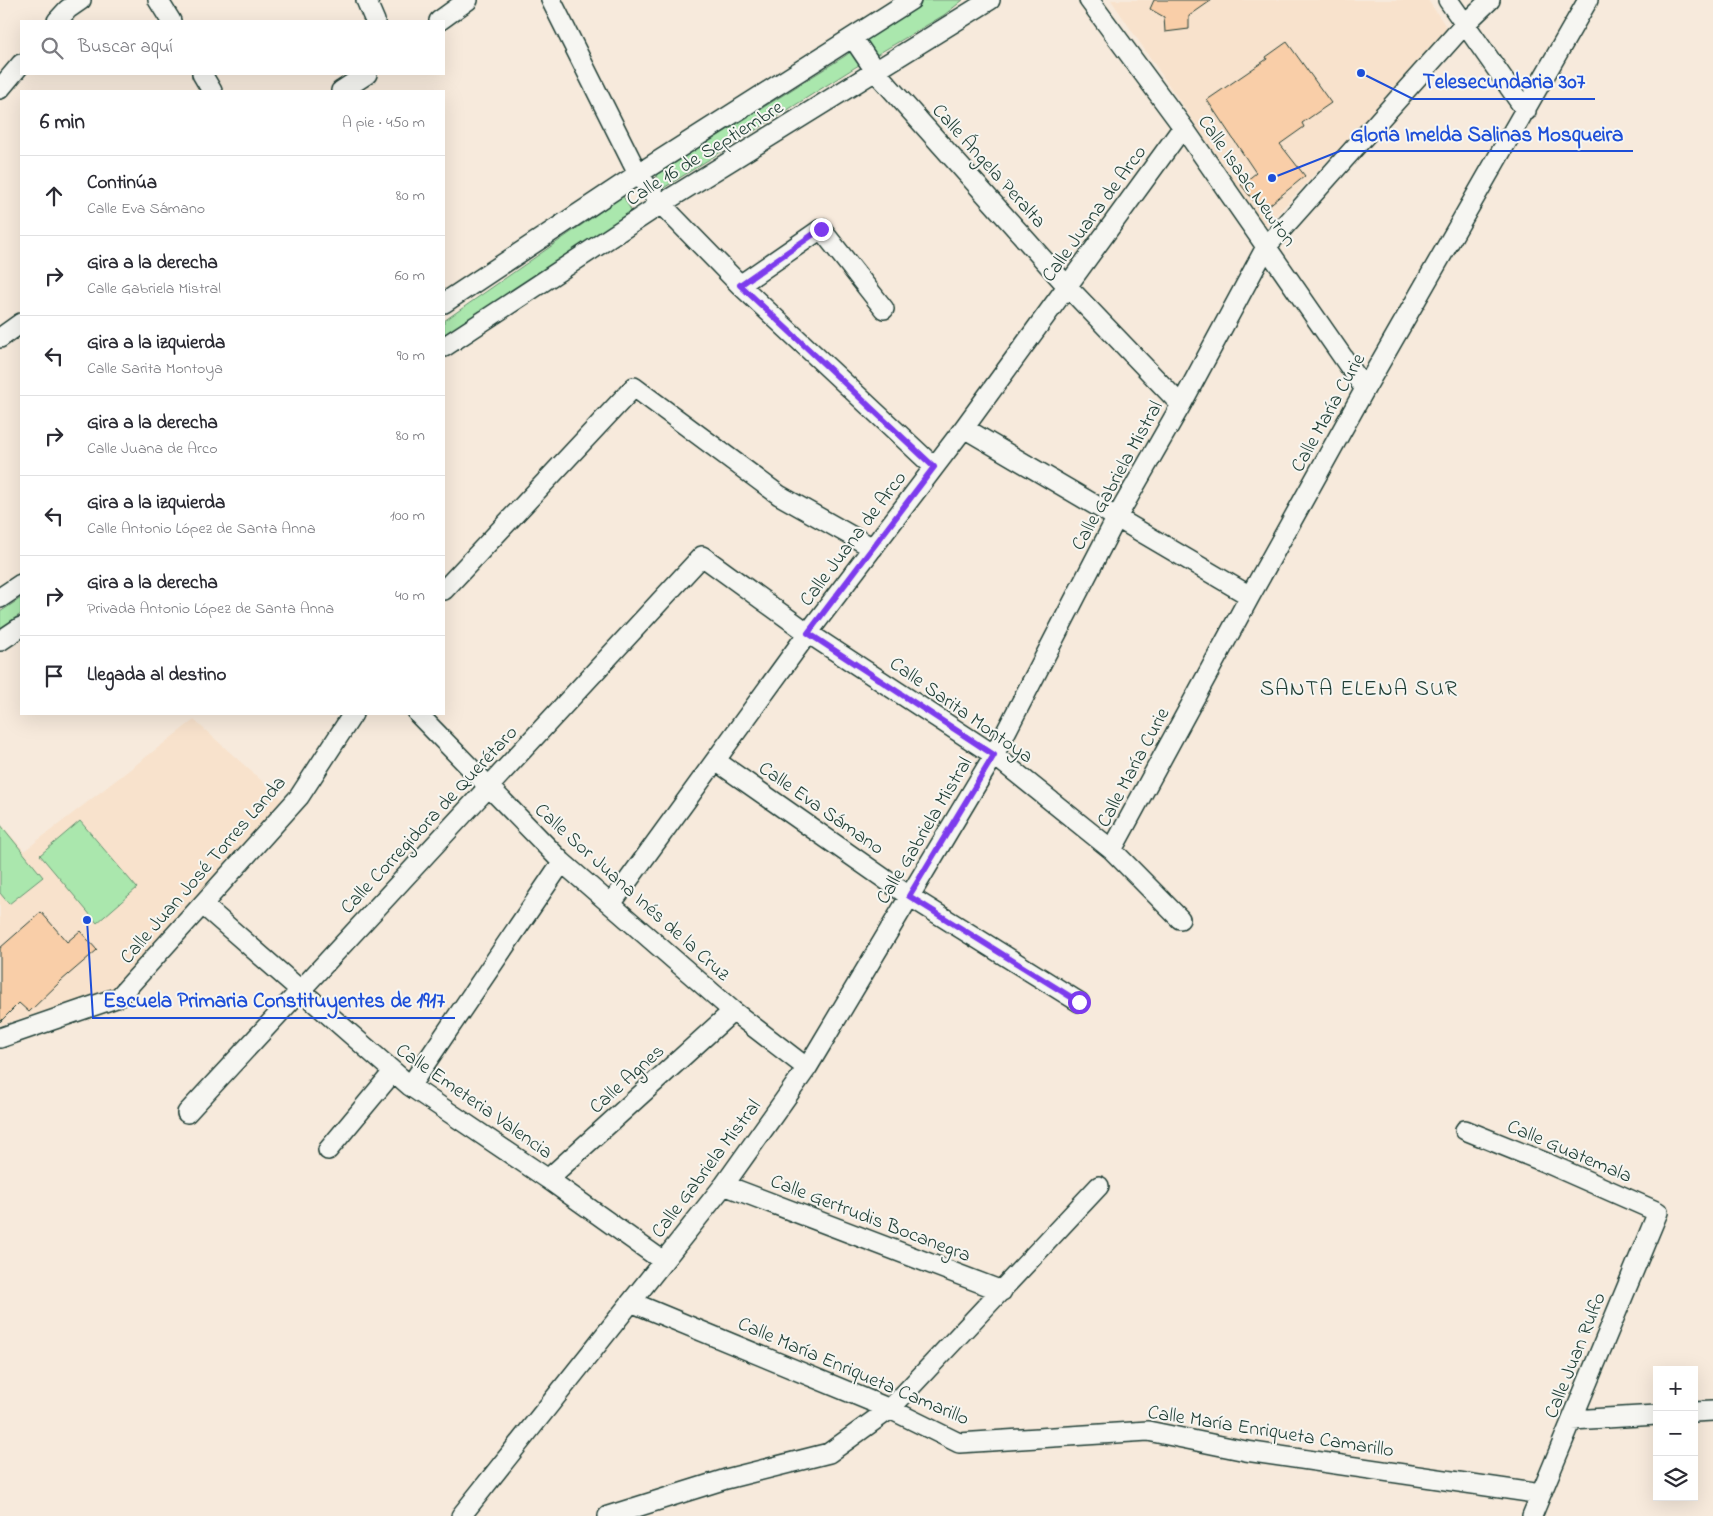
<!DOCTYPE html>
<html lang="es">
<head>
<meta charset="utf-8">
<style>
	:root { --surface:#fff; --page:#f7f7f7; --text:#2b2b33; --muted:#7c7c81; --line:#e1e1e2 }
	body { margin:0; font-family:"Indie Flower",sans-serif; background:var(--page); color:var(--text) }
	.controls { position:absolute; right:15px; bottom:15px; display:grid; overflow:hidden; border-radius:0px; box-shadow:0 5px 20px #0002 }
	.controls button { width:45px; height:45px; display:grid; place-items:center; padding:0; border:0; border-bottom:1px solid var(--line); background:var(--surface); color:var(--text); font:25px sans-serif }
	.stop { position:absolute; width:15px; height:15px; margin:-11px; border:4px solid #7c3aed; border-radius:50%; background:#fff }
	.stop.end { background:#7c3aed; border-color:#fff; box-shadow:0 1px 5px #0008 }
	.list { margin:0; padding:0; list-style:none }
	h2 { display:flex; justify-content:space-between; align-items:center; height:65px; margin:0; padding:0 20px; font-size:21px }
	h2 small { font-size:16px; font-weight:400; color:var(--muted) }
	.list li { display:grid; grid-template-columns:32px 1fr auto; gap:15px; align-items:center; box-sizing:border-box; height:80px; padding:0 20px; border-top:1px solid var(--line) }
	.list b { display:block; font-size:19px; white-space:nowrap }
	.list p { margin:0; font-size:16px; white-space:nowrap; color:var(--muted) }
	.list em { font-size:16px; font-style:normal; color:var(--muted) }
	.icon { flex:none; width:28px; height:28px; fill:none; stroke:currentColor; stroke-width:2; stroke-linecap:round; stroke-linejoin:round }
	.map { position:relative; flex:none; width:1713px; height:1516px; overflow:hidden }
	.search { position:absolute; background:var(--surface); box-shadow:0 5px 20px #0002; left:20px; top:20px; width:425px; height:55px; display:flex; align-items:center; gap:12px; box-sizing:border-box; padding:0 18px; border-radius:0px; color:var(--muted); font-size:19px }
	.panel { position:absolute; background:var(--surface); box-shadow:0 5px 20px #0002; left:20px; top:90px; width:425px; height:625px; border-radius:0px }
	.map>svg:first-child { display:block }
	.built { fill:#f8e2cc }
	.green { fill:#aae7ad; stroke:#649270 }
	.building { fill:#f9cea8; stroke:#1f3d34 }
	.lines { fill:none; stroke-linecap:round; stroke-linejoin:round }
	.minor-casing { stroke:#1f3d34; stroke-width:22 }
	.minor { stroke:#f6f6f2; stroke-width:19 }
	.route { stroke:#7c3aed; stroke-width:6 }
	.labels { text-anchor:middle; stroke-width:4; stroke-linejoin:round; paint-order:stroke }
	.street-label { font-size:20px; fill:#1f3d34; stroke:#f6f6f2 }
	.quarter-label { font-size:22px; letter-spacing:1px; fill:#1f3d34; stroke:#f6f6f2 }
	.leader { fill:none; stroke:#1d4ed8; stroke-width:2 }
	.callout-dot { fill:#1d4ed8; stroke:#f6f6f2; stroke-width:2 }
	.callout-label { font-size:21px; text-anchor:middle; font-weight:bold; fill:#1d4ed8; stroke:#f6f6f2; stroke-width:4; stroke-linejoin:round; paint-order:stroke }
</style>
</head>
<body>
<div class="map">
<svg width="1713" height="1516" viewBox="0 0 1713 1516">
	<rect width="100%" height="100%" fill="#f7eadc"/>
	<filter id="ink" filterUnits="userSpaceOnUse"><feTurbulence type="fractalNoise" baseFrequency=".02" numOctaves="2"/><feDisplacementMap in="SourceGraphic" scale="10" xChannelSelector="R" yChannelSelector="G"/><feConvolveMatrix kernelMatrix="1 2 1 2 8 2 1 2 1" color-interpolation-filters="sRGB"/></filter>
	<g filter="url(#ink)">
		<path class="built" d="M 1111,0 L 1428,0 L 1447,28 L 1356,130 L 1265,227 Z
			M 194,720 L 282,799 L 114,989 L 0,1025 L 0,823 L 24,851 Z"/>
		<path class="green" d="M 922,0 L 963,0 L 944,15 L 854,68 L 662,189 L 656,175 L 845,56 Z
			M 623,196 L 632,212 L 444,337 L 444,321 Z
			M 21,598 L 21,614 L 0,628 L 0,612 Z
			M 80,821 L 137,888 L 97,923 L 40,855 Z
			M 0,824 L 43,877 L 9,904 L 0,893 Z"/>
		<path class="building" d="M 1154,0 L 1212,0 L 1189,16 L 1189,29 L 1165,32 L 1164,17 L 1150,9 Z
			M 1287,42 L 1331,103 L 1302,123 L 1304,127 L 1280,144 L 1305,176 L 1262,211 L 1241,185 L 1256,173 L 1207,100 L 1267,59 L 1266,57 Z
			M 41,912 L 67,942 L 80,931 L 97,950 L 61,981 L 29,1012 L 19,1003 L 0,1022 L 0,948 Z"/>
		<g class="lines">
			<defs>
				<path id="minor" d="M 158,0 L 171,21
					M 366,0 L 375,21
					M 551,0 L 638,174 L 661,204 L 740,285 L 934,467
					M 1089,0 L 1183,127 L 1365,389
					M 1448,0 L 1526,111
					M 57,21 L 68,9 L 81,0
					M 439,21 L 468,0
					M 853,38 L 876,72 L 1067,286 L 1181,405
					M 202,74 L 212,91
					M 0,89 L 21,64
					M 341,91 L 367,74
					M 740,285 L 821,229 L 884,309
					M 444,303 L 638,174 L 911,0
					M 0,338 L 21,323
					M 444,347 L 661,204 L 990,0
					M 964,428 L 1250,596
					M 444,590 L 634,387 L 779,495 L 873,548
					M 0,598 L 21,584
					M 0,641 L 21,627
					M 418,714 L 562,862 L 733,1011 L 807,1068
					M 716,761 L 909,896 L 1079,1002
					M 1112,850 L 1250,596 L 1365,389 L 1588,0
					M 611,904 L 808,633 L 964,428 L 1183,127
					M 203,905 L 410,1086 L 548,1179 L 663,1261
					M 0,1038 L 119,997 L 299,797 L 353,714
					M 410,1086 L 562,862
					M 187,1113 L 702,556 L 808,633 L 994,755 L 1112,850 L 1180,919
					M 1465,1130 L 1549,1164 L 1658,1212 L 1532,1516
					M 328,1150 L 393,1072
					M 548,1179 L 733,1011
					M 724,1185 L 1002,1291
					M 631,1302 L 890,1409 L 959,1443 L 1148,1431 L 1246,1451 L 1541,1494
					M 1694,1412 L 1713,1411
					M 1572,1420 L 1657,1415
					M 461,1516 L 724,1185 L 807,1068 L 994,755 L 1117,517 L 1181,405 L 1266,247 L 1465,24 L 1490,0
					M 608,1516 L 726,1479 L 829,1453 L 890,1409 L 1099,1186"/>
			</defs>
			<use href="#minor" class="minor-casing"/>
			<use href="#minor" class="minor"/>
		</g>
	</g>
	<g class="lines" filter="url(#ink)">
		<path class="route" d="M 821,229 L 740,285 L 934,467 L 808,633 L 994,755 L 909,896 L 1079,1002"/>
	</g>
	<g class="labels">
		<g class="street-label">
			<text transform="translate(704 152) rotate(-32)" y="7">Calle 16 de Septiembre</text>
			<text transform="translate(990 165) rotate(48)" y="7">Calle Ángela Peralta</text>
			<text transform="translate(1248 180) rotate(55)" y="7">Calle Isaac Newton</text>
			<text transform="translate(1093 213) rotate(-54)" y="7">Calle Juana de Arco</text>
			<text transform="translate(1327 412) rotate(-61)" y="7">Calle María Curie</text>
			<text transform="translate(1116 475) rotate(-61)" y="7">Calle Gabriela Mistral</text>
			<text transform="translate(852 538) rotate(-53)" y="7">Calle Juana de Arco</text>
			<text transform="translate(962 709) rotate(35)" y="7">Calle Sarita Montoya</text>
			<text transform="translate(1132 767) rotate(-62)" y="7">Calle María Curie</text>
			<text transform="translate(822 807) rotate(35)" y="7">Calle Eva Sámano</text>
			<text transform="translate(428 819) rotate(-47)" y="7">Calle Corregidora de Querétaro</text>
			<text transform="translate(923 830) rotate(-59)" y="7">Calle Gabriela Mistral</text>
			<text transform="translate(202 869) rotate(-49)" y="7">Calle Juan José Torres Landa</text>
			<text transform="translate(633 891) rotate(42)" y="7">Calle Sor Juana Inés de la Cruz</text>
			<text transform="translate(626 1078) rotate(-42)" y="7">Calle Agnes</text>
			<text transform="translate(475 1100) rotate(35)" y="7">Calle Emeteria Valencia</text>
			<text transform="translate(1570 1150) rotate(23)" y="7">Calle Guatemala</text>
			<text transform="translate(705 1168) rotate(-53)" y="7">Calle Gabriela Mistral</text>
			<text transform="translate(871 1217) rotate(21)" y="7">Calle Gertrudis Bocanegra</text>
			<text transform="translate(1574 1355) rotate(-68)" y="7">Calle Juan Rulfo</text>
			<text transform="translate(854 1370) rotate(23)" y="7">Calle María Enriqueta Camarillo</text>
			<text transform="translate(1271 1430) rotate(9)" y="7">Calle María Enriqueta Camarillo</text>
		</g>
		<g class="quarter-label">
			<text x="1359" y="695">SANTA ELENA SUR</text>
		</g>
	</g>
	<path class="leader" d="M1361 73L1413 99H1595M1272 178L1340 151H1633M87 920L93 1018H455"/>
	<g class="callout-dot">
		<circle cx="1361" cy="73" r="5"/>
		<circle cx="1272" cy="178" r="5"/>
		<circle cx="87" cy="920" r="5"/>
	</g>
	<g class="callout-label">
		<text x="1504" y="88">Telesecundaria 307</text>
		<text x="1487" y="141">Gloria Imelda Salinas Mosqueira</text>
		<text x="274" y="1007">Escuela Primaria Constituyentes de 1917</text>
	</g>
</svg>
<div class="controls">
<button>+</button>
<button>−</button>
<button><svg class="icon" aria-label="layers" viewBox="0 0 24 24"><path d="M12 4l9 5-9 5-9-5zM3 14l9 5 9-5"/></svg></button>
</div>
<div class="stop" style="left:1079px;top:1002px"></div>
<div class="stop end" style="left:821px;top:229px"></div>
<div class="search"><svg class="icon" aria-label="search" viewBox="0 0 24 24"><circle cx="10" cy="10" r="6"/><path d="M15 15l6 6"/></svg>Buscar aquí</div>
<section class="panel">
<h2>6 min<small>A pie · 450 m</small></h2>
<ul class="list">
<li><svg class="icon" aria-label="ahead" viewBox="0 0 24 24"><path d="M12 20V5M6 11l6-6 6 6"/></svg><div><b>Continúa</b><p>Calle Eva Sámano</p></div><em>80 m</em></li>
<li><svg class="icon" aria-label="right" viewBox="0 0 24 24"><path d="M7 20v-9h11M14 6l5 5-5 5"/></svg><div><b>Gira a la derecha</b><p>Calle Gabriela Mistral</p></div><em>60 m</em></li>
<li><svg class="icon" aria-label="left" viewBox="0 0 24 24"><path d="M17 20v-9H6M10 6l-5 5 5 5"/></svg><div><b>Gira a la izquierda</b><p>Calle Sarita Montoya</p></div><em>90 m</em></li>
<li><svg class="icon" aria-label="right" viewBox="0 0 24 24"><path d="M7 20v-9h11M14 6l5 5-5 5"/></svg><div><b>Gira a la derecha</b><p>Calle Juana de Arco</p></div><em>80 m</em></li>
<li><svg class="icon" aria-label="left" viewBox="0 0 24 24"><path d="M17 20v-9H6M10 6l-5 5 5 5"/></svg><div><b>Gira a la izquierda</b><p>Calle Antonio López de Santa Anna</p></div><em>100 m</em></li>
<li><svg class="icon" aria-label="right" viewBox="0 0 24 24"><path d="M7 20v-9h11M14 6l5 5-5 5"/></svg><div><b>Gira a la derecha</b><p>Privada Antonio López de Santa Anna</p></div><em>40 m</em></li>
<li><svg class="icon" aria-label="arrive" viewBox="0 0 24 24"><path d="M6 21V4h12l-3 4 3 4H6"/></svg><div><b>Llegada al destino</b></div></li>
</ul>
</section>
</div>
</body>
</html>
